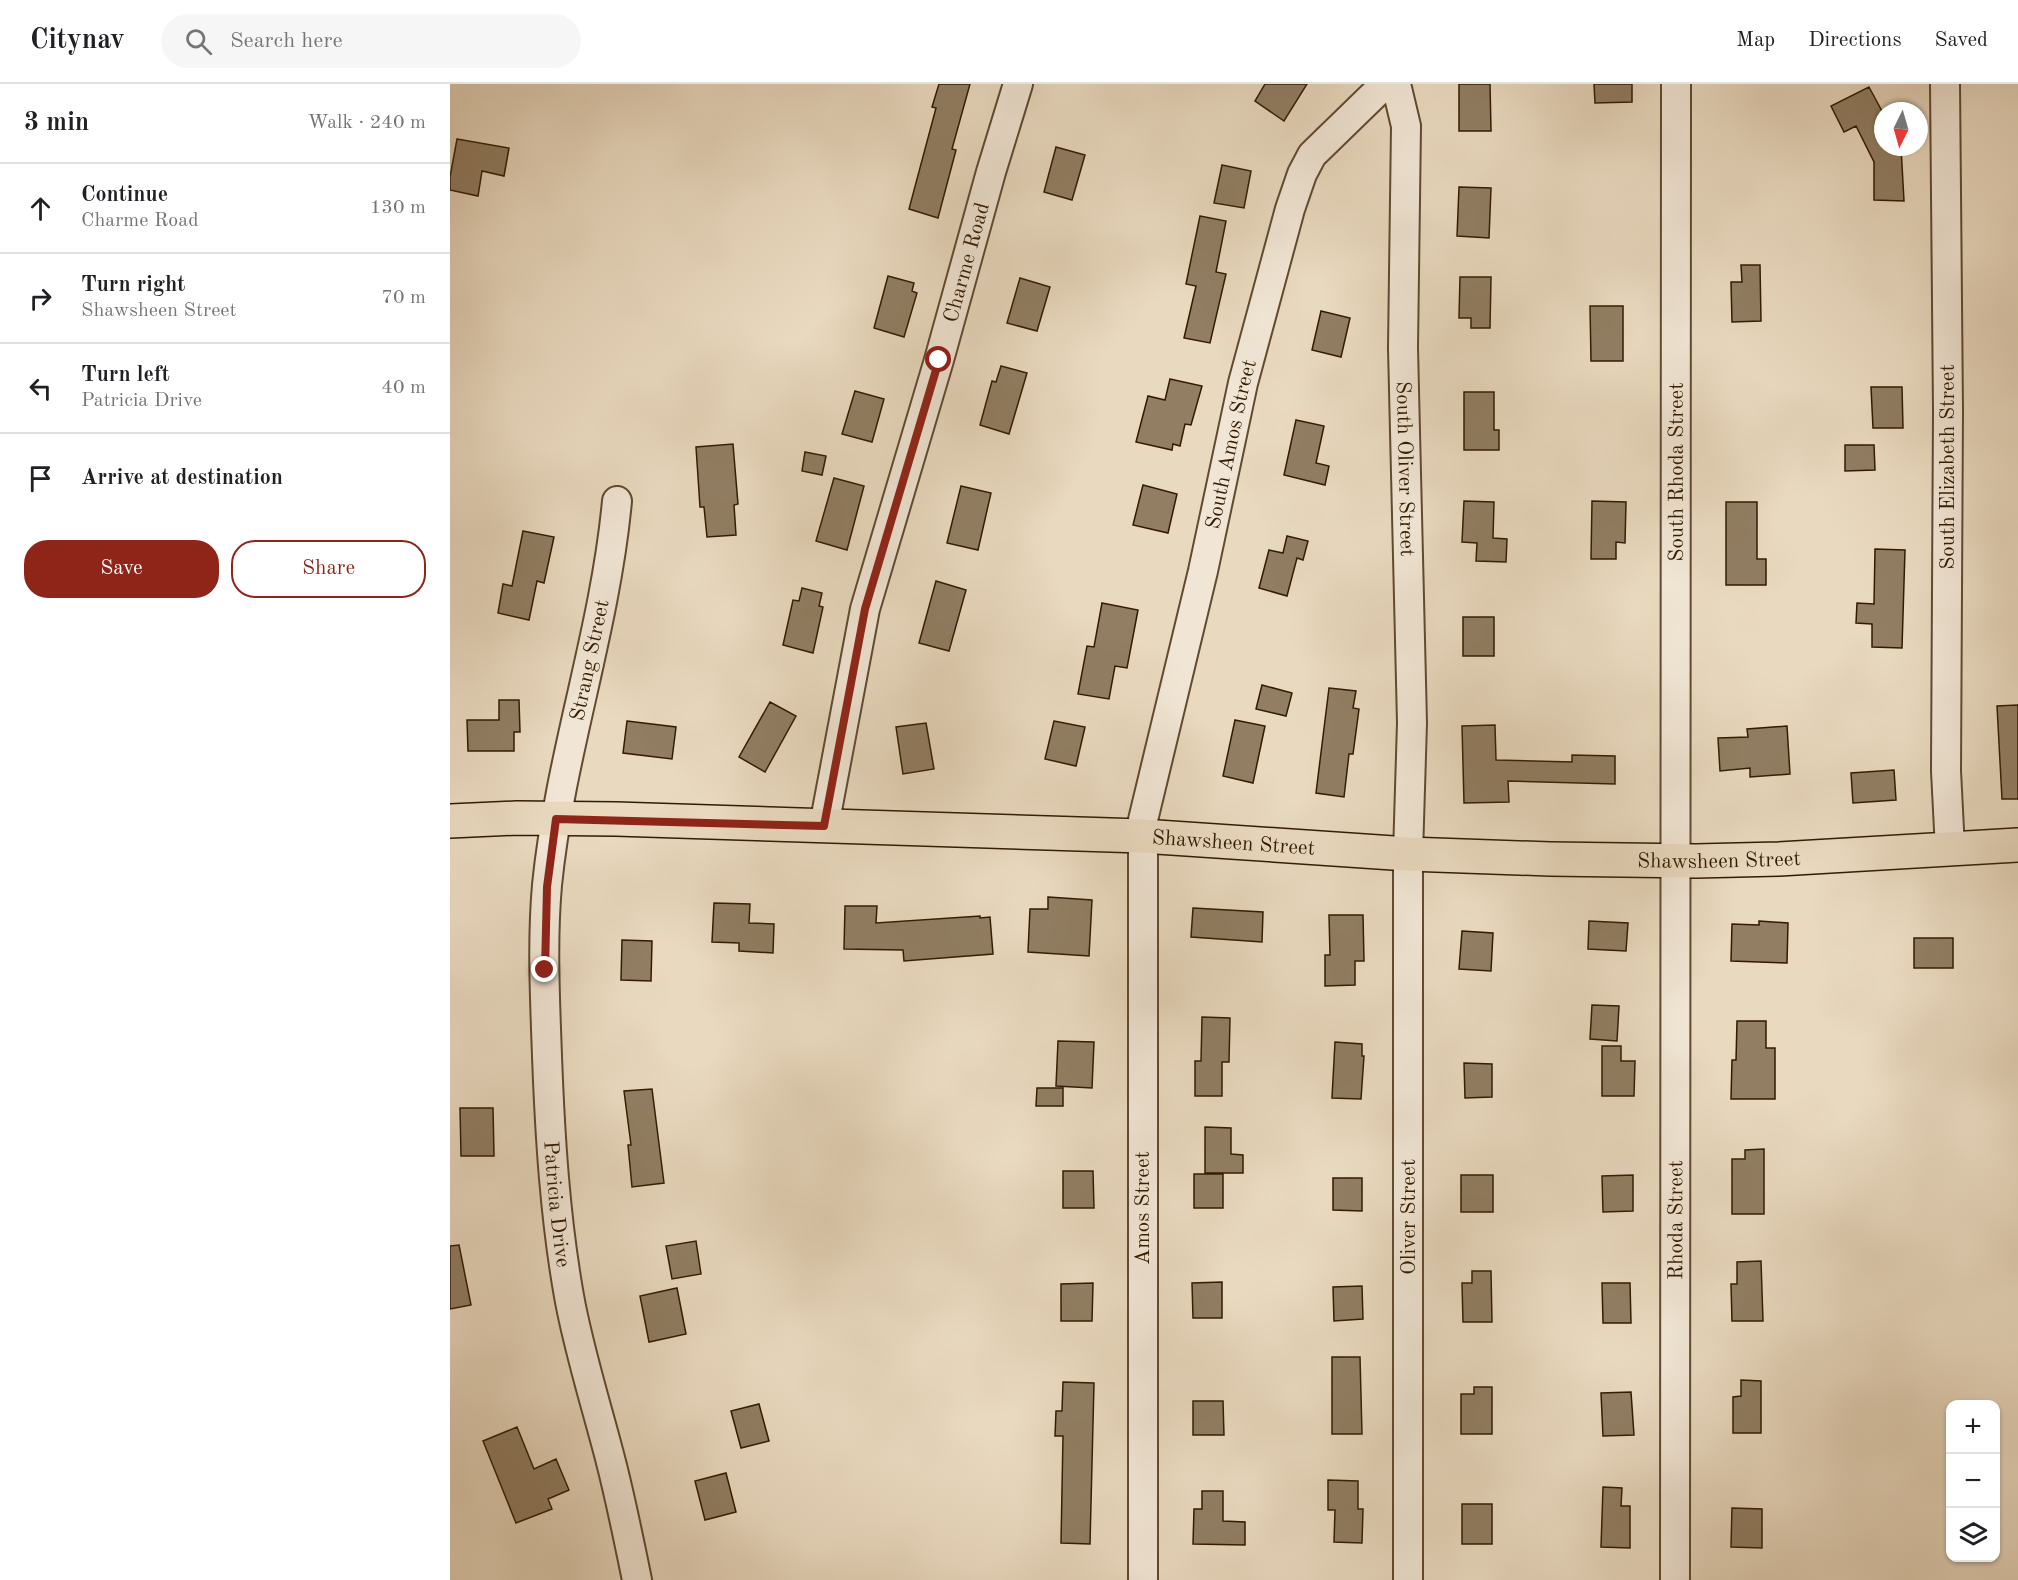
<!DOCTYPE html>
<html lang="en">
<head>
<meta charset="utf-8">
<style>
	:root { --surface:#fff; --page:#f6f6f6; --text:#202124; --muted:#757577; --line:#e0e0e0; --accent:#8f2418 }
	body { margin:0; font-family:"Old Standard TT",serif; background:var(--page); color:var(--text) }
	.controls { position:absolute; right:18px; bottom:18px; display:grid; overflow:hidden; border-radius:12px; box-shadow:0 2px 4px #0004 }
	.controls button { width:54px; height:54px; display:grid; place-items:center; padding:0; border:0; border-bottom:2px solid var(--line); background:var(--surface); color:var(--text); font:30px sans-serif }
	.compass { position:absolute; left:1424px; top:18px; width:54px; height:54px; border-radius:50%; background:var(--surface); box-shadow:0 2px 4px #0004; rotate:185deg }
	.stop { position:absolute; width:18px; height:18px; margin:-14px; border:4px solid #8f2418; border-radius:50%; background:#fff }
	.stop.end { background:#8f2418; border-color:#fff; box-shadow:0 2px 6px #0008 }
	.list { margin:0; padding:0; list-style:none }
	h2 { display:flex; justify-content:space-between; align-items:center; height:78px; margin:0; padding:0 24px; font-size:26px }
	h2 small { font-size:20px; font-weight:400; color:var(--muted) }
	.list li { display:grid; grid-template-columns:39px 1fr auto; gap:18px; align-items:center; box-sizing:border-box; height:90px; padding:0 24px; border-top:2px solid var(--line) }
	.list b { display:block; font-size:22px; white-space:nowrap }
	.list p { margin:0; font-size:20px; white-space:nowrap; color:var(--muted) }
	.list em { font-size:20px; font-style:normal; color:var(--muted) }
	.actions { display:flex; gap:12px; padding:18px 24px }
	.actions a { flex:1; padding:14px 0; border:2px solid var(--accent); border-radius:24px; text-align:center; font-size:21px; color:var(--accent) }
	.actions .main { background:var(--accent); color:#fff }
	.icon { flex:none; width:33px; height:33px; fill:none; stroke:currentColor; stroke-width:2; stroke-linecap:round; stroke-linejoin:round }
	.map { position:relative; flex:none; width:1568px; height:1496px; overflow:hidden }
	header { display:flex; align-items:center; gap:36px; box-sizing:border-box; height:84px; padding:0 30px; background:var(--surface); border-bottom:2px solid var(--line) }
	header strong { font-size:28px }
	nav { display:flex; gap:33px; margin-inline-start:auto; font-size:21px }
	.search { width:420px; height:54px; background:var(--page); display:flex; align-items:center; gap:15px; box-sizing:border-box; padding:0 21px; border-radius:33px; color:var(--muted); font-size:22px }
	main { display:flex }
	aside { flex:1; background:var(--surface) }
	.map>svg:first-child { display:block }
	.building { fill:#917e63; stroke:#321b00; stroke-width:1.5 }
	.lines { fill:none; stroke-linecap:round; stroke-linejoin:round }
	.minor-casing { stroke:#604a30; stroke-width:32 }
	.major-casing { stroke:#321b00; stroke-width:36 }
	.minor { stroke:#f1e6d5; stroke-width:28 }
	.major { stroke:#e9d9bf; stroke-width:33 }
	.route { stroke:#8f2418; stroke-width:8 }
	.labels { text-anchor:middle; stroke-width:5; stroke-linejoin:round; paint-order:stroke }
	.street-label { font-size:21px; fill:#321b00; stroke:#f1e6d5 }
</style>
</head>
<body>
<header>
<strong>Citynav</strong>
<div class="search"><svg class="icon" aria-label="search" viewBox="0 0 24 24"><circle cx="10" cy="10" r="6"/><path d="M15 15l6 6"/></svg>Search here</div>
<nav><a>Map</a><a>Directions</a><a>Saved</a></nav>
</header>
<main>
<aside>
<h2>3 min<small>Walk · 240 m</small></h2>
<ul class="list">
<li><svg class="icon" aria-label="ahead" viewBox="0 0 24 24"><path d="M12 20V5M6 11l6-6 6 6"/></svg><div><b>Continue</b><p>Charme Road</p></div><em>130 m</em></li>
<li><svg class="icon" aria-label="right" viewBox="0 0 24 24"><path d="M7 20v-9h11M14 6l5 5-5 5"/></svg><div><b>Turn right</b><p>Shawsheen Street</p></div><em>70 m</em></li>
<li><svg class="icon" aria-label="left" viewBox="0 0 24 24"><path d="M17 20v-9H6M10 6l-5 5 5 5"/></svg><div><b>Turn left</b><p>Patricia Drive</p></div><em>40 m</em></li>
<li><svg class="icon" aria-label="arrive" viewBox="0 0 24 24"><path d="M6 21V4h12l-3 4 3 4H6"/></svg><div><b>Arrive at destination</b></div></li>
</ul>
<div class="actions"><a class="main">Save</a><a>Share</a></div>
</aside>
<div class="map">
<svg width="1568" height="1496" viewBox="0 0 1568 1496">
	<rect width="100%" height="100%" fill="#e9d9bf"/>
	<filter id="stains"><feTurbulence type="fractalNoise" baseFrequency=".00333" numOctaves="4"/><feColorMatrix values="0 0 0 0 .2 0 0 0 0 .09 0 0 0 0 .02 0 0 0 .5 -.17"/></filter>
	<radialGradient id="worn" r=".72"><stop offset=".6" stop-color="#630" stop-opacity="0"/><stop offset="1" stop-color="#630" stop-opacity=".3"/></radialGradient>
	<path class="building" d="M 489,0 L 520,0 L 502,65 L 506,66 L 488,134 L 459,125 L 486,24 L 482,23 Z
		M 815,0 L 857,0 L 834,37 L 805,17 Z
		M 1009,0 L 1040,0 L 1041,47 L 1009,47 Z
		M 1144,0 L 1182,0 L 1182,18 L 1145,19 Z
		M 1419,3 L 1432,27 L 1435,26 L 1436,27 L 1433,27 L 1433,63 L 1451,63 L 1454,117 L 1424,116 L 1424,78 L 1406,42 L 1394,48 L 1381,22 Z
		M 7,55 L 59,64 L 54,92 L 32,87 L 28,112 L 0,106 L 0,93 Z
		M 606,63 L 635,71 L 622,116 L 594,108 Z
		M 772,81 L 801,87 L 794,124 L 764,119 Z
		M 1009,103 L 1041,104 L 1039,154 L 1007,152 Z
		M 750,132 L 776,137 L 766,188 L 776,190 L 760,259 L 734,254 L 746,202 L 736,200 Z
		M 1291,181 L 1310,181 L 1311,237 L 1282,238 L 1281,198 L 1292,198 Z
		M 438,192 L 464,199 L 462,207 L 467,209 L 454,253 L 424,244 Z
		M 1010,193 L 1041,193 L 1040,244 L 1021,244 L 1021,234 L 1009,234 Z
		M 570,194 L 600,203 L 587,247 L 557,239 Z
		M 1140,222 L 1173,222 L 1173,277 L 1141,277 Z
		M 871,227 L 900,234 L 891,273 L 862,266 Z
		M 551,282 L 577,289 L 559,350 L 530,341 L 542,297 L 546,298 Z
		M 720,295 L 752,302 L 741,341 L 735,340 L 730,362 L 723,360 L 722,366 L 686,358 L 698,312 L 715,316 Z
		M 1421,303 L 1452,303 L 1453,344 L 1423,344 Z
		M 405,307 L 434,315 L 422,358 L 392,350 Z
		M 1014,308 L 1044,308 L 1044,346 L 1049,346 L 1049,366 L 1014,366 Z
		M 846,336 L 874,342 L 866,379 L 879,382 L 875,401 L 834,391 Z
		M 283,360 L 288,420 L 284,421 L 286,451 L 257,453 L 254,423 L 250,423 L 246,363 Z
		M 1395,361 L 1424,361 L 1425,386 L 1395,387 Z
		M 355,368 L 376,372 L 372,391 L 352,387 Z
		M 384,394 L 414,402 L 397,466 L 366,457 Z
		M 693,401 L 727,410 L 718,449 L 683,441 Z
		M 511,402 L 541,409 L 528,466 L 497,459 Z
		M 1014,417 L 1044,418 L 1043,454 L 1057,455 L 1056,478 L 1026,477 L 1027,459 L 1012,458 Z
		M 1142,417 L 1176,418 L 1175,459 L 1166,458 L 1166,475 L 1141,475 Z
		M 1276,418 L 1307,418 L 1307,475 L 1316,475 L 1316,501 L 1276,501 Z
		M 73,447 L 104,453 L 94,499 L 87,497 L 79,536 L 48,529 L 53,500 L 62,502 Z
		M 837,452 L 858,457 L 853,476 L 847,474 L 837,512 L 809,504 L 819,466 L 833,469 Z
		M 1425,465 L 1455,466 L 1452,564 L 1422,563 L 1422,540 L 1406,539 L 1407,519 L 1424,520 Z
		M 486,497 L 516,506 L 499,567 L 469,559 Z
		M 352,504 L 372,509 L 369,522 L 373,523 L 363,569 L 333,561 L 343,516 L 349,517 Z
		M 652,519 L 688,526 L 677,584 L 665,582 L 659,615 L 628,610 L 637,562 L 644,563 Z
		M 1013,533 L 1044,533 L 1044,572 L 1013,572 Z
		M 812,601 L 842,609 L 836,632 L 806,625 Z
		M 879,604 L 906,607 L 903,624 L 909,625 L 903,670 L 899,670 L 894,713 L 866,709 Z
		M 49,616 L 69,616 L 70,648 L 64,648 L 64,667 L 18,667 L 17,636 L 49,636 Z
		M 320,618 L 346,632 L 315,688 L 289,673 Z
		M 1568,621 L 1568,715 L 1552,715 L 1547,622 Z
		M 785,636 L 815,642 L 803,699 L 773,692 Z
		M 177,637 L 226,643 L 222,675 L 173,669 Z
		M 604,637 L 635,643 L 626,682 L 595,675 Z
		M 476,639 L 484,685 L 453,690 L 446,643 Z
		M 1045,641 L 1046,676 L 1122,678 L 1122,671 L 1165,672 L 1165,700 L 1058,697 L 1059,718 L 1014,719 L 1012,642 Z
		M 1337,642 L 1340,690 L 1300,693 L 1300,684 L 1270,687 L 1268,654 L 1298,653 L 1297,645 Z
		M 1444,686 L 1446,716 L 1403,719 L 1401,689 Z
		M 598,813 L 642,816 L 639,872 L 578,868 L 580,825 L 598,825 Z
		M 264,819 L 300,820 L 299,839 L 324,840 L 323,869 L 289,867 L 289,859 L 262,858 Z
		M 395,822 L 427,822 L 426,839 L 530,832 L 530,834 L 540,833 L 543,870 L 454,877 L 453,866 L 394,865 Z
		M 743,824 L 813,828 L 812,858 L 741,853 Z
		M 879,831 L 913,831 L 914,877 L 905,877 L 905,901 L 875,902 L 875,871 L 880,871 Z
		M 1139,837 L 1178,839 L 1176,867 L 1138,865 Z
		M 1309,837 L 1338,839 L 1337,879 L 1281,877 L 1282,840 L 1309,841 Z
		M 1012,847 L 1043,849 L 1041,887 L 1009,885 Z
		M 1464,854 L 1503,854 L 1503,884 L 1464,884 Z
		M 172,856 L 202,857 L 201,897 L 171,896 Z
		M 1142,921 L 1169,922 L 1167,957 L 1140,955 Z
		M 752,933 L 780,934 L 779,978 L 772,978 L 772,1012 L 745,1012 L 745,977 L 751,977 Z
		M 1287,937 L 1316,937 L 1316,964 L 1325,964 L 1325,1015 L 1281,1015 L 1282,976 L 1286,976 Z
		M 608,957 L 644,958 L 642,1004 L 606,1002 Z
		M 885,958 L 912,960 L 912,972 L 914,972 L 911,1015 L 882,1014 Z
		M 1152,962 L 1171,962 L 1171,977 L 1185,977 L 1184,1012 L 1152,1012 Z
		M 1014,979 L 1042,980 L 1042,1013 L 1015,1014 Z
		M 587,1004 L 613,1004 L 613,1022 L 586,1022 Z
		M 202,1005 L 214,1099 L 182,1103 L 178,1061 L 181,1061 L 174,1007 Z
		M 10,1024 L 43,1024 L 44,1072 L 11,1072 Z
		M 755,1043 L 781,1044 L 781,1070 L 793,1071 L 793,1089 L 755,1089 Z
		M 1314,1065 L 1314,1130 L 1282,1130 L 1282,1075 L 1295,1075 L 1295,1066 Z
		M 613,1087 L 643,1087 L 644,1124 L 613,1124 Z
		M 744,1090 L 773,1090 L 773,1124 L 744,1124 Z
		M 1011,1091 L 1043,1091 L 1043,1128 L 1011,1128 Z
		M 1183,1091 L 1183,1127 L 1153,1128 L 1152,1092 Z
		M 883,1094 L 912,1094 L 912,1127 L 883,1126 Z
		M 246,1157 L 251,1190 L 222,1195 L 216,1162 Z
		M 9,1161 L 21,1221 L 0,1225 L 0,1162 Z
		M 1311,1177 L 1313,1237 L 1282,1237 L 1281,1200 L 1287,1200 L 1287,1178 Z
		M 1022,1187 L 1041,1187 L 1042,1238 L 1013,1238 L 1012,1199 L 1022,1199 Z
		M 772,1198 L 772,1234 L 743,1234 L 742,1199 Z
		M 643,1199 L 642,1237 L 611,1237 L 611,1200 Z
		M 1152,1199 L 1180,1199 L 1181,1239 L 1153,1239 Z
		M 912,1202 L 913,1235 L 884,1237 L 883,1203 Z
		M 227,1204 L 236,1250 L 199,1258 L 190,1212 Z
		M 882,1273 L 910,1273 L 912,1350 L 882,1350 Z
		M 1291,1296 L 1311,1297 L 1311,1349 L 1283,1349 L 1283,1313 L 1291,1312 Z
		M 613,1298 L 644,1299 L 640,1460 L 611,1459 L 613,1352 L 605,1352 L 606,1327 L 612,1327 Z
		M 1024,1303 L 1042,1303 L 1042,1350 L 1011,1350 L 1011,1310 L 1024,1310 Z
		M 1181,1308 L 1184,1351 L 1153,1352 L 1151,1309 Z
		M 743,1317 L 773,1317 L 774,1351 L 743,1351 Z
		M 309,1320 L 319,1357 L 291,1364 L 281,1327 Z
		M 67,1343 L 84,1385 L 106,1375 L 119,1406 L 98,1415 L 102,1425 L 66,1439 L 33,1357 Z
		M 276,1389 L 286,1428 L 255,1436 L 245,1397 Z
		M 878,1396 L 908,1397 L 908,1425 L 913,1425 L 912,1459 L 884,1458 L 885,1426 L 878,1426 Z
		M 1153,1403 L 1172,1404 L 1171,1422 L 1180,1422 L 1180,1464 L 1151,1463 Z
		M 752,1407 L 773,1407 L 773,1437 L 795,1438 L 795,1461 L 743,1460 L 744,1425 L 752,1425 Z
		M 1012,1420 L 1042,1420 L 1042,1460 L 1012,1460 Z
		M 1282,1424 L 1312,1425 L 1312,1464 L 1281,1463 Z"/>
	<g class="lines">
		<defs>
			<g id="minor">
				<path id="s1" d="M 946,0 L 956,42 L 953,264 L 962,639 L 958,770 L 958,1496"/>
				<path d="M 1495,0 L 1498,327 L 1496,687 L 1500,765"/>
				<path id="s2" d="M 167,417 C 155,547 110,671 97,801 C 92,858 95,915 97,972 C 100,1053 105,1133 119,1212 C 129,1268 147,1323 161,1378 C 171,1417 179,1457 187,1496"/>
				<path id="s3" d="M 374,742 L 415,525 L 489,276 L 541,88 L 568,0"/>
				<path id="s4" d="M 693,1496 L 693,736 L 753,487 L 793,299 L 840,125 L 852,90 L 862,71 L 935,0"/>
				<path id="s5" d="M 1225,1496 L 1226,0"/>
			</g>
			<g id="major">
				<path id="s6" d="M 0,737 L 67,734 L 166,735 L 692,752 L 958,770 L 1100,775 L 1246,777 L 1329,775 L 1568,761"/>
			</g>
		</defs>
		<use href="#minor" class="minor-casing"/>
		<use href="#major" class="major-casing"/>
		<use href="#minor" class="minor"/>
		<use href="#major" class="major"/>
	</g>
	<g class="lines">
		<path class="route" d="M 95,886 L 97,803 L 106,735 L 374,742 L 415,525 L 489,276"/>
	</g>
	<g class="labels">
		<g class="street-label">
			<text dy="7" stroke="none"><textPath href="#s3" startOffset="582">Charme Road</textPath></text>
			<text dy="7" stroke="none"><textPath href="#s4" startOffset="1146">South Amos Street</textPath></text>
			<text transform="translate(1497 383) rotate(-90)" y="7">South Elizabeth Street</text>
			<text dy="7" stroke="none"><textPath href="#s1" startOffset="386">South Oliver Street</textPath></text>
			<text dy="7" stroke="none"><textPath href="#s5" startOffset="1108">South Rhoda Street</textPath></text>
			<text transform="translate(139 576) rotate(-78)" y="7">Strang Street</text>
			<text dy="7" stroke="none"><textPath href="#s6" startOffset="784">Shawsheen Street</textPath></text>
			<text dy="7" stroke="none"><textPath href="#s6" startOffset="1270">Shawsheen Street</textPath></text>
			<text dy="7" stroke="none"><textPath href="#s2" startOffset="710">Patricia Drive</textPath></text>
			<text transform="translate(692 1124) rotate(-90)" y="7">Amos Street</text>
			<text transform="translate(958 1133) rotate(-90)" y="7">Oliver Street</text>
			<text dy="7" stroke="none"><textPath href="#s5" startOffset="360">Rhoda Street</textPath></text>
		</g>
	</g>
	<rect width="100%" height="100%" filter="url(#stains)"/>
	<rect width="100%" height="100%" fill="url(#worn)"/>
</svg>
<div class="controls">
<button>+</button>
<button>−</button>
<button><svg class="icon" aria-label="layers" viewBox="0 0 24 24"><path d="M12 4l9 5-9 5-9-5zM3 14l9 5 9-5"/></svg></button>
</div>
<svg class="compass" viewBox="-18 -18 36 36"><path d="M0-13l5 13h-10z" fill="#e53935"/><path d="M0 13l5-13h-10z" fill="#757577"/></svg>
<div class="stop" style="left:489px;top:276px"></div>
<div class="stop end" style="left:95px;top:886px"></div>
</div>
</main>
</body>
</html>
